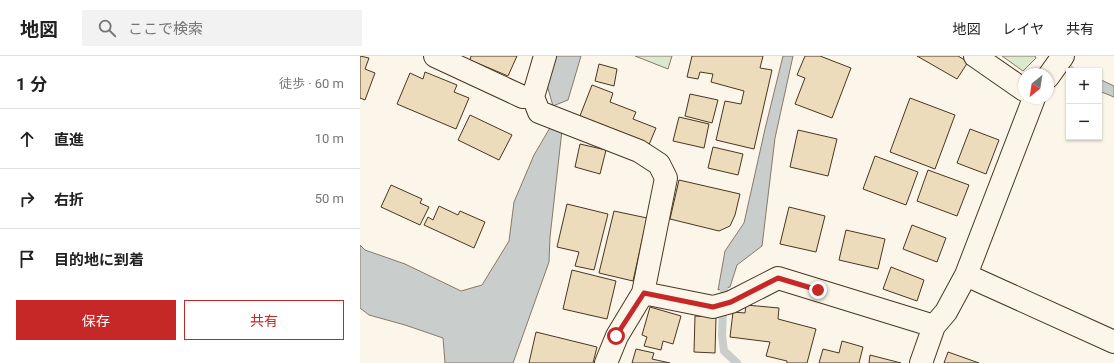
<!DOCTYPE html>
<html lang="ja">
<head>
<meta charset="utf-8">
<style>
	:root { --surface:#fff; --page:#f2f2f2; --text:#222; --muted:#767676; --line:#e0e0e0; --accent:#c62828 }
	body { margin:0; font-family:Roboto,"Noto Sans JP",sans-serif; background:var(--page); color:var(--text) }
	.controls { position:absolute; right:12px; top:12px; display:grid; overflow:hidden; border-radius:0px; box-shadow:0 1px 3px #0004 }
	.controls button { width:36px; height:36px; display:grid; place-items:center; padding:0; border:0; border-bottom:1px solid var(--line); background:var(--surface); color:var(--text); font:20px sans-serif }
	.compass { position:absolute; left:658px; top:12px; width:36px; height:36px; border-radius:50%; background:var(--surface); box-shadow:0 1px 3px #0004; rotate:210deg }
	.stop { position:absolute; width:12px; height:12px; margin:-9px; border:3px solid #c62828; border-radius:50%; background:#fff }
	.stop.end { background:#c62828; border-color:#fff; box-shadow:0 1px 4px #0008 }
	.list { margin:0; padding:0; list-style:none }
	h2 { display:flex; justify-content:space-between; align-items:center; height:52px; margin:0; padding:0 16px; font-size:17px }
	h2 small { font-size:13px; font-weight:400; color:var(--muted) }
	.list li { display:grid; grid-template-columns:26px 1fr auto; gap:12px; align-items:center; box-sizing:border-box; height:60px; padding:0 16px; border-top:1px solid var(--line) }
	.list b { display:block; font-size:15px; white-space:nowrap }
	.list em { font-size:13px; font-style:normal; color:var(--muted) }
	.actions { display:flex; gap:8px; padding:12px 16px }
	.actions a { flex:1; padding:9px 0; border:1px solid var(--accent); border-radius:0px; text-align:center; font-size:14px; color:var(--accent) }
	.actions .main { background:var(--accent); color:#fff }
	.icon { flex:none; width:22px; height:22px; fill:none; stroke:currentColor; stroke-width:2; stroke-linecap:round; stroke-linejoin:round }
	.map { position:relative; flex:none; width:754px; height:307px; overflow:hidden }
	header { display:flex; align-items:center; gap:24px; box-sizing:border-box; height:56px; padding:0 20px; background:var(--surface); border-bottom:1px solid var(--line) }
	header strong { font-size:19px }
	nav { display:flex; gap:22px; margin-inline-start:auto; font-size:14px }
	.search { width:280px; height:36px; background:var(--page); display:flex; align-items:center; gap:10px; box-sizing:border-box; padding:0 14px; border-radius:0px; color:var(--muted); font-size:15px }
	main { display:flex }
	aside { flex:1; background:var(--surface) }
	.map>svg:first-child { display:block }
	.green { fill:#dce7d0; stroke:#887966 }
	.water { fill:#c9cecd; stroke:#887966 }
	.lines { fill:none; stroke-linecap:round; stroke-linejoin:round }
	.stream { stroke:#c9cecd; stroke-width:8 }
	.building { fill:#ecdcbc; stroke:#4a3520 }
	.minor-casing { stroke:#4a3520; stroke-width:24 }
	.minor { stroke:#fbf6e9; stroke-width:22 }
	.route { stroke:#c62828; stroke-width:5 }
</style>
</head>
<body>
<header>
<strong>地図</strong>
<div class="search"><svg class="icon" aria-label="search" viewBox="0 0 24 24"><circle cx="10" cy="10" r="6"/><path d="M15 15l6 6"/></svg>ここで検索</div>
<nav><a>地図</a><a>レイヤ</a><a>共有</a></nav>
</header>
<main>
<aside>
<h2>1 分<small>徒歩 · 60 m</small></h2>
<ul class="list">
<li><svg class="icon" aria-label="ahead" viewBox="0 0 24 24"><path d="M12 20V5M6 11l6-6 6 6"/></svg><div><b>直進</b></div><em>10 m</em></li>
<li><svg class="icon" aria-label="right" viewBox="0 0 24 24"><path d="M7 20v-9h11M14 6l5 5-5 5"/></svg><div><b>右折</b></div><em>50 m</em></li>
<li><svg class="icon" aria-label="arrive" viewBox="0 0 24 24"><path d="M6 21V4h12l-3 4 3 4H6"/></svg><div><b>目的地に到着</b></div></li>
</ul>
<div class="actions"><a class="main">保存</a><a>共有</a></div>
</aside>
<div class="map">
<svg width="754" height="307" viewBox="0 0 754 307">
	<rect width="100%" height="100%" fill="#fbf6e9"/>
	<path class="green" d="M 275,0 L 312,0 L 308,13 Z
		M 642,0 L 675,0 L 676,2 L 663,15 Z"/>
	<path class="water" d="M 194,0 L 221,0 L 208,44 L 193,50 L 187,29 Z
		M 423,0 L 433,0 L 415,82 L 402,190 L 377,209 L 370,231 L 358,234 L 365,195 L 384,167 L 405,73 Z
		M 739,23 L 754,30 L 754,41 L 739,35 Z
		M 191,70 L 202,74 L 190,181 L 189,206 L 153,307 L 85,307 L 83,282 L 45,269 L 9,259 L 0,252 L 0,189 L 5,194 L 45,208 L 101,235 L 122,229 L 149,185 L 154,146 L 174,99 Z"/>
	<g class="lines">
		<path class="stream" d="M 701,5 L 712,15
			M 364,233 L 362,279 L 364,295 L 377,307"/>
	</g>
	<path class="building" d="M 0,0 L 9,2 L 5,13 L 15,17 L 5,44 L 0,42 Z
		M 111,0 L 157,0 L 148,20 L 110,4 Z
		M 332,0 L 403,0 L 400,12 L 412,14 L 394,93 L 356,84 L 365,45 L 381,48 L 384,35 L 351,26 L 353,18 L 340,16 L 338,23 L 327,21 Z
		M 445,0 L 460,0 L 491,12 L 472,62 L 435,48 L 445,22 L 437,19 Z
		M 557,0 L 598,0 L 608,6 L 597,23 Z
		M 239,8 L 257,13 L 254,30 L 235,25 Z
		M 65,16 L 97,29 L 94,36 L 109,42 L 96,73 L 37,48 L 50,17 L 63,23 Z
		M 232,29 L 253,37 L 250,46 L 276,56 L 273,63 L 296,72 L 288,91 L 218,65 Z
		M 330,38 L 358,44 L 352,67 L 325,60 Z
		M 550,42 L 595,59 L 575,113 L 530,96 Z
		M 110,59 L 152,79 L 139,104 L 98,84 Z
		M 319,61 L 349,68 L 344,92 L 313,85 Z
		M 610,73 L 639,84 L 626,118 L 597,107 Z
		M 438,74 L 477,83 L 468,120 L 430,111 Z
		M 220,88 L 246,94 L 240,118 L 215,111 Z
		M 353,91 L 383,98 L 378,119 L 348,112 Z
		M 515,100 L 558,116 L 546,149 L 503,133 Z
		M 568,114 L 609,129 L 597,160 L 557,145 Z
		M 319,124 L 380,138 L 375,159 L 370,170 L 359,175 L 310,163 Z
		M 31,129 L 62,143 L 60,147 L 69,151 L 60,169 L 21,151 Z
		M 207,148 L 248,158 L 234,214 L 215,210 L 219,196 L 197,191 Z
		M 79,150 L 98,159 L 100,155 L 125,166 L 114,192 L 64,169 L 68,161 L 73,164 Z
		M 429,151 L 465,160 L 456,196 L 420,188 Z
		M 254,155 L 287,162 L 273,225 L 239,217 Z
		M 552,169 L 586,182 L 577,206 L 543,193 Z
		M 486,174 L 525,183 L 518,213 L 479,204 Z
		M 531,211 L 564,224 L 557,245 L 523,233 Z
		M 212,214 L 256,225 L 247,263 L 203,253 Z
		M 386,249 L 419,252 L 418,263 L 456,273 L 447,307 L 427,307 L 427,305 L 406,300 L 410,286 L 370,281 L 373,256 L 385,257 Z
		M 290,251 L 321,260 L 313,288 L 303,285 L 301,294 L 284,290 L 287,281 L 282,279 Z
		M 335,260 L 356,261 L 355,297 L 334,296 Z
		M 176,276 L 237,291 L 233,307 L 169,307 Z
		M 482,285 L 503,291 L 499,307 L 459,307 L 463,293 L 479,297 Z
		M 276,293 L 294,297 L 292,303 L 310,307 L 272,307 Z
		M 588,296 L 619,307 L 584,307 Z
		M 510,299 L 541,307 L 509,307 Z"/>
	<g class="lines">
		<defs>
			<path id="minor" d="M 75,0 L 163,41 L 173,41
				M 185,0 L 173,41 L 179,56 L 279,95 L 299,108 L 306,122 L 283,237 L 353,251 L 371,246 L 418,222 L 574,270
				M 615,0 L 664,34
				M 688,21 L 703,0
				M 674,42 L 606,219 L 754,286
				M 246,307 L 257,280 L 283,237
				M 561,307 L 574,270 L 586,256 L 606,219"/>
		</defs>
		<use href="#minor" class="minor-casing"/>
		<use href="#minor" class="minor"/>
	</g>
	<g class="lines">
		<path class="route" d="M 256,280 L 284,237 L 353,251 L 371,246 L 418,222 L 458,234"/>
	</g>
</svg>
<div class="controls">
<button>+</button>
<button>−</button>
</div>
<svg class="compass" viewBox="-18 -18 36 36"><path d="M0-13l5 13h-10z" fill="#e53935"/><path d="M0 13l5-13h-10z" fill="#767676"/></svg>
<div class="stop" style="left:256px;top:280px"></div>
<div class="stop end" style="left:458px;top:234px"></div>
</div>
</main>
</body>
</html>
